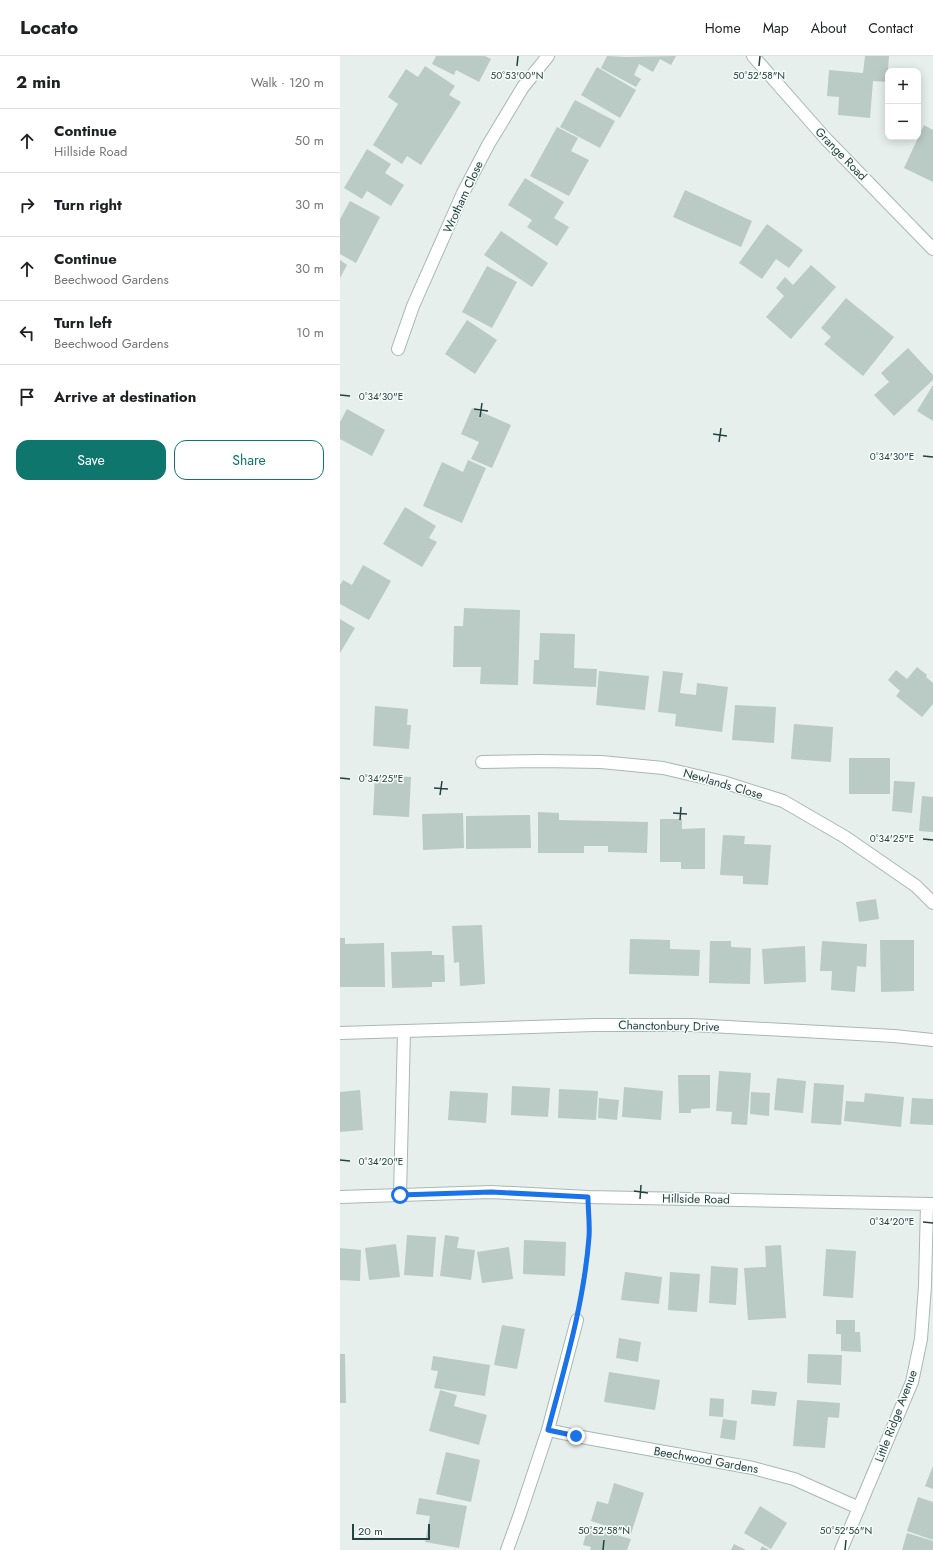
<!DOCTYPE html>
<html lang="en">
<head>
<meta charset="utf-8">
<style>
	:root { --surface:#fff; --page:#f2f2f2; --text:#202124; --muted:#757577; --line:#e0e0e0; --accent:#0f766e }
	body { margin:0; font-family:Jost,sans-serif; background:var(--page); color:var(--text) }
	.controls { position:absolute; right:12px; top:12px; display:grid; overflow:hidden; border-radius:8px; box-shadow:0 2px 10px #0003 }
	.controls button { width:36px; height:36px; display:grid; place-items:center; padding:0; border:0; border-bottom:1px solid var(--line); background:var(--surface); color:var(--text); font:20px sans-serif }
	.scale { position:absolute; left:12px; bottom:10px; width:78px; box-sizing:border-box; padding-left:4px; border:2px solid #23433d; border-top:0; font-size:11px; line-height:14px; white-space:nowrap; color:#23433d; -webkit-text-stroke:3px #f7fbf9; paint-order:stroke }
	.stop { position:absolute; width:12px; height:12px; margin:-9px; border:3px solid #1a73e8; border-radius:50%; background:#fff }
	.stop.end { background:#1a73e8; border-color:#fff; box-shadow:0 1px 4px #0008 }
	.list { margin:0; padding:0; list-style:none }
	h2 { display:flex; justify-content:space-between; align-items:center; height:52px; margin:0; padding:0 16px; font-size:17px }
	h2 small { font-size:13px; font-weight:400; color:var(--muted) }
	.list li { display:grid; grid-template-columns:26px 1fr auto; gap:12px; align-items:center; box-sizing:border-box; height:64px; padding:0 16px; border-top:1px solid var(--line) }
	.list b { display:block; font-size:15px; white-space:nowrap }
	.list p { margin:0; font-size:13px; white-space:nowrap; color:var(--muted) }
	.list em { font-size:13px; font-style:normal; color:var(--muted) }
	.actions { display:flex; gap:8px; padding:12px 16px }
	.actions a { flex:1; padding:9px 0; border:1px solid var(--accent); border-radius:12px; text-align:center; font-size:14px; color:var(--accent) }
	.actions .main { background:var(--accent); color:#fff }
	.icon { flex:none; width:22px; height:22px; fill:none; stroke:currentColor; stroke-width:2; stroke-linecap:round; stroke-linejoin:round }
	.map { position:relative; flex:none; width:593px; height:1494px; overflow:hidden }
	header { display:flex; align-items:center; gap:24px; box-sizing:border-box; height:56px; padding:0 20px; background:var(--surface); border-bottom:1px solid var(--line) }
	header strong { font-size:19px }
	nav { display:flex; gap:22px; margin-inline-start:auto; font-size:14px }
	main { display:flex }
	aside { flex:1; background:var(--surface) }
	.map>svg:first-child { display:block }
	.building { fill:#bacac5 }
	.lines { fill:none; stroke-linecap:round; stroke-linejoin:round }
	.minor-casing { stroke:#a8b8b4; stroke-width:14 }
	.path { stroke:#84b4aa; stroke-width:2.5; stroke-dasharray:2 3; stroke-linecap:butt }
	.minor { stroke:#fff; stroke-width:12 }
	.route { stroke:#1a73e8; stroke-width:5 }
	.ticks { fill:none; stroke:#23433d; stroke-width:1.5 }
	.labels { text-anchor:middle; stroke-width:3; stroke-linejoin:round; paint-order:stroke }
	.street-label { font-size:12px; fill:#23433d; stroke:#f7fbf9 }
	.ticks-label { font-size:10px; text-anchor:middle; fill:#23433d; stroke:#f7fbf9; stroke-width:3; stroke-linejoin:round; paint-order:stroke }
</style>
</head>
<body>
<header>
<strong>Locato</strong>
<nav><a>Home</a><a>Map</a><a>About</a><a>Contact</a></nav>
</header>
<main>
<aside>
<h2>2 min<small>Walk · 120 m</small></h2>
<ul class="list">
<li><svg class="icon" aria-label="ahead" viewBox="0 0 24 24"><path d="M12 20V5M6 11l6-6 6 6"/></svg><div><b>Continue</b><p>Hillside Road</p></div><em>50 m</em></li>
<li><svg class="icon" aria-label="right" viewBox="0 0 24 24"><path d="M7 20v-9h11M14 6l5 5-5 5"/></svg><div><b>Turn right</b></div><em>30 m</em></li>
<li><svg class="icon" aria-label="ahead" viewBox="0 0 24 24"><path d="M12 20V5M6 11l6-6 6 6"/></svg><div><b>Continue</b><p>Beechwood Gardens</p></div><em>30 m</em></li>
<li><svg class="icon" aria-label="left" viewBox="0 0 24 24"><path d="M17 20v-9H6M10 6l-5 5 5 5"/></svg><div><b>Turn left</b><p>Beechwood Gardens</p></div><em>10 m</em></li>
<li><svg class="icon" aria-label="arrive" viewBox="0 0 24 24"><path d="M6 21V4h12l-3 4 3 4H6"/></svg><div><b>Arrive at destination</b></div></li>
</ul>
<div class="actions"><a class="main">Save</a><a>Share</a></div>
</aside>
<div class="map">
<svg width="593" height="1494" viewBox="0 0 593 1494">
	<rect width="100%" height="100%" fill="#e6efec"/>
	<path class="building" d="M 96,0 L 145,0 L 151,3 L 139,26 L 116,14 L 114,19 L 92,8 Z
		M 267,0 L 286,1 L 336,0 L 331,9 L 320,3 L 313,16 L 299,8 L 294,19 L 301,23 L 296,31 L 261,12 Z
		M 525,0 L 549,0 L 547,26 L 533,25 L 530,62 L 498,59 L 499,41 L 487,40 L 489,14 L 523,17 Z
		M 85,10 L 115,30 L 109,39 L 121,46 L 81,109 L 67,100 L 62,108 L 33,89 L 58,48 L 48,41 L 66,13 L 78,21 Z
		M 257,11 L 296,34 L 280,62 L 241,39 Z
		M 235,44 L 275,65 L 260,92 L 220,71 Z
		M 584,69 L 593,74 L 593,126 L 564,112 Z
		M 217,71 L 238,82 L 231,95 L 249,104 L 229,140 L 190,120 Z
		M 27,93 L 51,108 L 45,117 L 64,129 L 51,150 L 27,135 L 22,143 L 4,132 Z
		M 185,122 L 224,146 L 214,162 L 229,171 L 217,190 L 187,171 L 192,164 L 168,149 Z
		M 345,134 L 412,165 L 401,191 L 333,161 Z
		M 10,145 L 40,161 L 16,207 L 0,198 L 0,163 Z
		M 427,168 L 463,194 L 449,212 L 436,203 L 422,223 L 399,207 Z
		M 161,175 L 208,207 L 192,231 L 144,199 Z
		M 0,204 L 7,209 L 0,222 Z
		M 471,209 L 496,231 L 451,283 L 426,261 L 444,240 L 436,232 L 445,221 L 453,229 Z
		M 147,210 L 177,226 L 152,272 L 122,256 Z
		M 506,242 L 554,281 L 523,320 L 484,288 L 491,281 L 481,272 Z
		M 127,264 L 157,284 L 135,318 L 105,298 Z
		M 568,292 L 593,319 L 593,324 L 554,360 L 534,339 L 549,326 L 541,317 Z
		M 593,329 L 593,365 L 577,355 Z
		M 132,352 L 171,369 L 152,412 L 131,403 L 139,386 L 121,378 Z
		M 7,353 L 45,374 L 32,400 L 0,383 L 0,366 Z
		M 128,404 L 146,412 L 122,467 L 83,450 L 102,406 L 123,416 Z
		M 65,451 L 96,470 L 89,482 L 97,486 L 82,511 L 43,488 Z
		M 23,509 L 51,525 L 29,564 L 0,548 L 0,529 L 3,524 L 12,529 Z
		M 124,552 L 180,554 L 178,629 L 140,628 L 141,611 L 113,611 L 114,570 L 123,570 Z
		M 0,563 L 15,572 L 0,597 Z
		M 200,577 L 235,578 L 234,612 L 257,613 L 256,631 L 193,628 L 194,604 L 199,604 Z
		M 577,611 L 587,619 L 586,621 L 593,627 L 593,648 L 582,661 L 556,640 L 560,635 L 548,624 L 556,614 L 567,623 Z
		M 259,615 L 309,620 L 305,654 L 256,649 Z
		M 323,615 L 343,617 L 340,637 L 356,639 L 357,627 L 388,631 L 382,676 L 335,670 L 336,658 L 318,656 Z
		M 395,649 L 436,651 L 434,687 L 392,684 Z
		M 35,650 L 68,653 L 67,669 L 71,669 L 69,693 L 33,690 Z
		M 454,668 L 493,671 L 491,706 L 451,703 Z
		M 509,702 L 550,702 L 550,738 L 509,738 Z
		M 35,719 L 71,721 L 69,761 L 33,759 Z
		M 554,725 L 575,726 L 572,757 L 552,755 Z
		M 582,740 L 593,741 L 593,776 L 579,775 Z
		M 198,756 L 219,757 L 219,764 L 308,766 L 307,797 L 268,796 L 268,790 L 244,790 L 244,797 L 198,797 Z
		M 123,757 L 124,792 L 83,794 L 82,758 Z
		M 190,759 L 191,792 L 126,793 L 126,760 Z
		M 320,763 L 342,763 L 342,773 L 365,772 L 365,813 L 341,813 L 341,806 L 320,806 Z
		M 383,779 L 405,780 L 404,788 L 431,789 L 428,829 L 403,828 L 403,820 L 380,819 Z
		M 536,843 L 539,863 L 519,866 L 516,846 Z
		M 142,869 L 145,928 L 120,930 L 119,906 L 114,907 L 112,870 Z
		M 0,882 L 5,882 L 5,888 L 44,887 L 45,931 L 0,931 Z
		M 290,883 L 330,884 L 330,893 L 360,894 L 359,920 L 289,918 Z
		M 540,884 L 574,884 L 574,935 L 541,936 Z
		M 370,885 L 391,885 L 391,891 L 411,892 L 410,928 L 369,927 Z
		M 482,885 L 527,888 L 526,911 L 517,910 L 515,936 L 491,934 L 492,915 L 480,915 Z
		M 465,890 L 466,926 L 424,928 L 422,893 Z
		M 92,895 L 92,899 L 104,899 L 105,926 L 92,926 L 92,931 L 52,932 L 51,896 Z
		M 379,1015 L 411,1017 L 407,1069 L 391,1068 L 392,1056 L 376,1055 Z
		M 338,1019 L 370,1019 L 370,1052 L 351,1053 L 351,1057 L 339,1057 Z
		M 437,1022 L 466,1025 L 463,1057 L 434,1054 Z
		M 474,1027 L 504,1029 L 501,1069 L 471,1067 Z
		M 172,1030 L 210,1032 L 208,1061 L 171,1059 Z
		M 284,1031 L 323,1035 L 321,1064 L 282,1061 Z
		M 219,1033 L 258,1035 L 256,1064 L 218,1062 Z
		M 20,1034 L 23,1074 L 0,1076 L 0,1036 Z
		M 110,1035 L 148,1037 L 146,1067 L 108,1064 Z
		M 411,1036 L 430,1037 L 429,1060 L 410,1058 Z
		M 525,1037 L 564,1041 L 561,1071 L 504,1065 L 506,1045 L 524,1046 Z
		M 259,1042 L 279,1044 L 277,1064 L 258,1062 Z
		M 572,1042 L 593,1043 L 593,1069 L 570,1068 Z
		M 67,1179 L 96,1181 L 93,1221 L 64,1219 Z
		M 105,1179 L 119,1181 L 117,1192 L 135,1194 L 131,1224 L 100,1220 Z
		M 184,1184 L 226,1186 L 225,1220 L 183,1218 Z
		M 56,1188 L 60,1221 L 29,1224 L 25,1192 Z
		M 441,1189 L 446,1262 L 408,1264 L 404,1212 L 426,1211 L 425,1190 Z
		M 169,1191 L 173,1223 L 142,1227 L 137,1196 Z
		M 0,1192 L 21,1194 L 20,1225 L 0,1224 Z
		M 486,1193 L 516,1195 L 513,1242 L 483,1240 Z
		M 371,1210 L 398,1212 L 396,1249 L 369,1247 Z
		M 285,1216 L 322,1221 L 319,1248 L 281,1244 Z
		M 330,1216 L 360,1218 L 357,1256 L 328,1254 Z
		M 496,1264 L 515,1264 L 515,1276 L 520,1276 L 521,1296 L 501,1295 L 501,1278 L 496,1278 Z
		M 162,1269 L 185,1273 L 177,1313 L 154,1309 Z
		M 279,1282 L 301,1286 L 298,1306 L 276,1302 Z
		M 0,1298 L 5,1298 L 6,1347 L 0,1347 Z
		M 468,1298 L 502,1299 L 501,1329 L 467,1327 Z
		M 93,1300 L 150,1309 L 145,1340 L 94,1332 L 98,1315 L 91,1314 Z
		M 269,1316 L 320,1324 L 315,1354 L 264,1346 Z
		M 100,1334 L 117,1339 L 114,1350 L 147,1359 L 139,1389 L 89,1375 Z
		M 412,1334 L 437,1336 L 435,1350 L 411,1348 Z
		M 370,1342 L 384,1343 L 383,1361 L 369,1360 Z
		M 457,1344 L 500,1347 L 499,1362 L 488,1361 L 485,1392 L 453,1390 Z
		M 383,1363 L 397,1365 L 395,1384 L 380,1382 Z
		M 106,1396 L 140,1404 L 131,1446 L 96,1438 Z
		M 593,1410 L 593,1433 L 585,1430 Z
		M 274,1427 L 304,1437 L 291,1478 L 251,1465 L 257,1445 L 268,1448 Z
		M 578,1441 L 593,1446 L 593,1484 L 567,1475 Z
		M 79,1442 L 127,1450 L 119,1492 L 85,1486 L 90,1460 L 76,1458 Z
		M 420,1450 L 447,1467 L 431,1493 L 404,1477 Z
		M 248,1471 L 291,1483 L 287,1494 L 250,1494 L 251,1491 L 243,1489 Z
		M 567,1477 L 593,1485 L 593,1494 L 562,1494 Z
		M 394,1488 L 406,1494 L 391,1494 Z
		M 422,1490 L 429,1494 L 420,1494 Z"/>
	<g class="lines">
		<defs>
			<path id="minor" d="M 413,0 L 486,83 L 593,193
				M 58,293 L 73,250 L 123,137 L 148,89 L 183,31 L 208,0
				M 142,706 L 199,705 L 261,706 L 323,712 L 383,726 L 443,745 L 505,781 L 576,830 L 593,847
				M 0,977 L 254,969 L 352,969 L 554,980 L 593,984
				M 60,1139 L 64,975
				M 0,1141 L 151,1136 L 248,1141 L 593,1148
				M 208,1374 L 236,1380 L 413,1412 L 454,1423 L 519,1452
				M 167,1494 L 180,1458 L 208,1374 L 237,1264
				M 501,1494 L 572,1326 L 581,1283 L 585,1230 L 587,1148"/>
		</defs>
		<use href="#minor" class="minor-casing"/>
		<path class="path" d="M 240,1245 L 249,1179 L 248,1159"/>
		<use href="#minor" class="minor"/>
	</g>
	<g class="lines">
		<path class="route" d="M 60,1139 L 151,1136 L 248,1141 C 248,1154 250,1168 249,1181 C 244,1247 225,1310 208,1374 L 236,1380"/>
	</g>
	<path class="ticks" d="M 177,10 L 178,0M 419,10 L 420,0M 0,339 L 10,340M 134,353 L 148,355M 140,361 L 142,347M 373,378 L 387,380M 379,386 L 381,372M 583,400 L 593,401M 0,722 L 10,723M 94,732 L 108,733M 100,739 L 102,725M 333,757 L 347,758M 340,764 L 341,751M 583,783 L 593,784M 0,1104 L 10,1105M 294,1135 L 308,1137M 300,1143 L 301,1129M 583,1166 L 593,1167M 263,1494 L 264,1484M 505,1494 L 506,1484"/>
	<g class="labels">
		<g class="street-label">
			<text transform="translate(501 98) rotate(46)" y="4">Grange Road</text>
			<text transform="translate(123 141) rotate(-65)" y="4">Wrotham Close</text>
			<text transform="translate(383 728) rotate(16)" y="4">Newlands Close</text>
			<text transform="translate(329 970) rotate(1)" y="4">Chanctonbury Drive</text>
			<text transform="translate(356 1143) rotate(1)" y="4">Hillside Road</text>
			<text transform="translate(556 1360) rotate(-69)" y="4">Little Ridge Avenue</text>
			<text transform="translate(366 1404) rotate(10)" y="4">Beechwood Gardens</text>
		</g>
	</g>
	<g class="ticks-label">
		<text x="177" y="23">50°53'00"N</text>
		<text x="419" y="23">50°52'58"N</text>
		<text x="41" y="344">0°34'30"E</text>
		<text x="552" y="404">0°34'30"E</text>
		<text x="41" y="726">0°34'25"E</text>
		<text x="552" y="786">0°34'25"E</text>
		<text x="41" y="1109">0°34'20"E</text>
		<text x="552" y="1169">0°34'20"E</text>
		<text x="264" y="1478">50°52'58"N</text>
		<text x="506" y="1478">50°52'56"N</text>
	</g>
</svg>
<div class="controls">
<button>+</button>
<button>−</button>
</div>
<div class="scale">20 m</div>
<div class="stop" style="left:60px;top:1139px"></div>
<div class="stop end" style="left:236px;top:1380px"></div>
</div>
</main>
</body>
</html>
